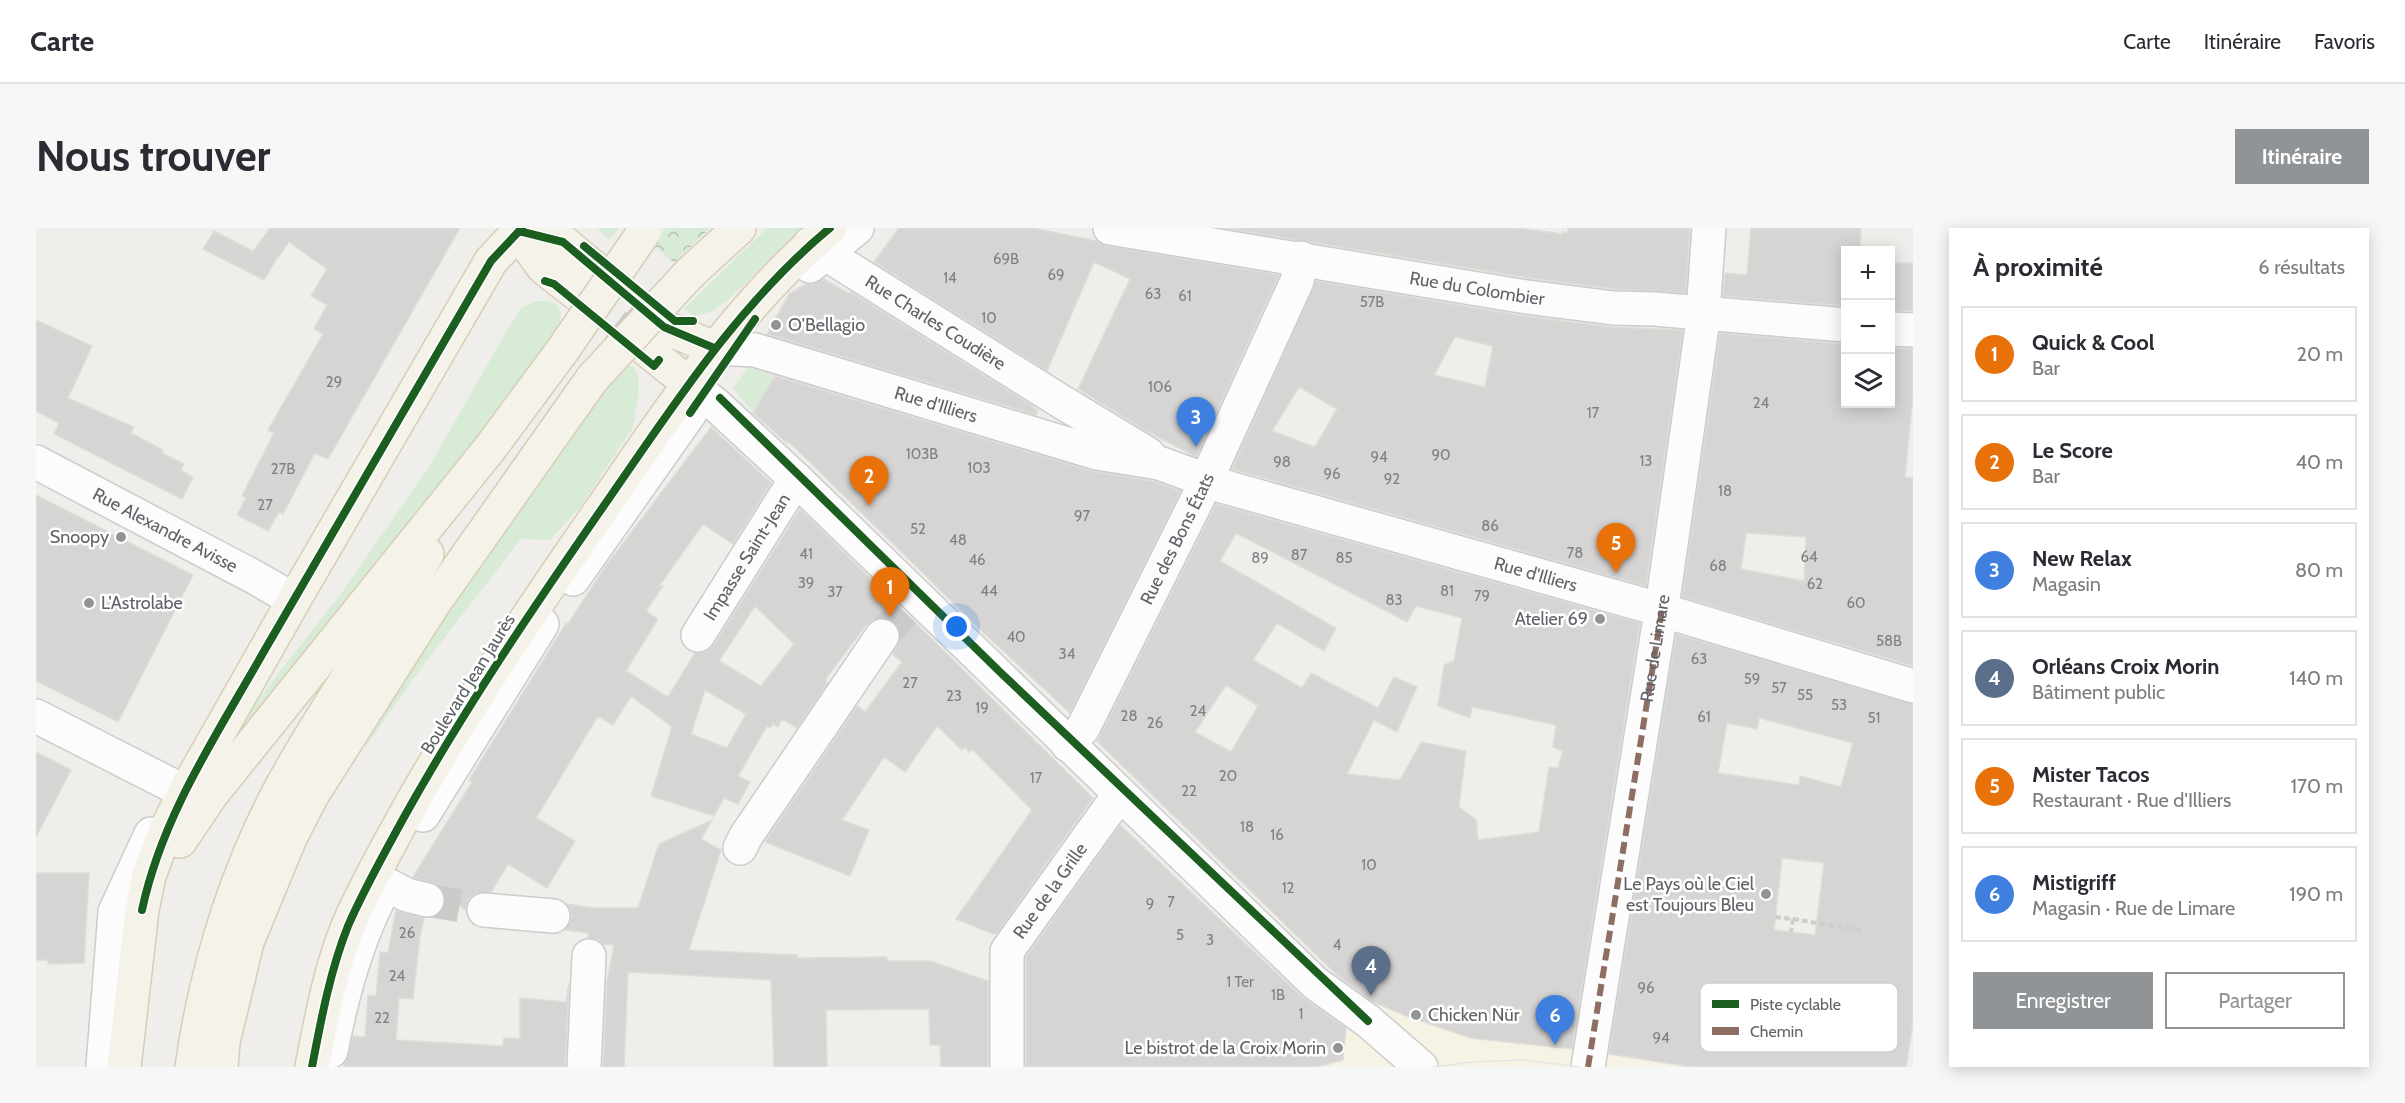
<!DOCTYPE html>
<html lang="fr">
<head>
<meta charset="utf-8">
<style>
	:root { --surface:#fff; --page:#f7f7f7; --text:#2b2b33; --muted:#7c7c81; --line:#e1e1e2; --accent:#919496 }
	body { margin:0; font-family:Cabin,sans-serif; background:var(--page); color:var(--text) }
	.controls { position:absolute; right:18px; top:18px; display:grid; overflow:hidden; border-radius:0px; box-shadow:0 3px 15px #0003 }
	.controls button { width:54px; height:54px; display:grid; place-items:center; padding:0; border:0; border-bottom:2px solid var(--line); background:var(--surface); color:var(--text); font:30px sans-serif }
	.you { position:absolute; left:921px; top:399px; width:21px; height:21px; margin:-15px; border:4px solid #fff; border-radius:50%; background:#1a73e8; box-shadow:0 0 0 9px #1a73e833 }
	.badge { display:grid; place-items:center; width:39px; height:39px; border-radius:50%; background:var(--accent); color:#fff; font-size:20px; font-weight:700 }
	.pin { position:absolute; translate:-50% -50px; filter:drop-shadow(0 2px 3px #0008) }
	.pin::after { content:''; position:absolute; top:32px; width:21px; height:18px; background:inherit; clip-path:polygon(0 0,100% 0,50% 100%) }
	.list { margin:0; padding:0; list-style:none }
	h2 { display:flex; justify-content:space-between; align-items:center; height:78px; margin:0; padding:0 24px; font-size:26px }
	h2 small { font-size:20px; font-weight:400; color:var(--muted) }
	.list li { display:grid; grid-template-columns:39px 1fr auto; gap:18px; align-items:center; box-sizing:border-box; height:96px; margin:0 12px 12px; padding:0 12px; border:2px solid var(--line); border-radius:0px }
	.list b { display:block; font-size:22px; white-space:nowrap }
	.list p { margin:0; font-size:20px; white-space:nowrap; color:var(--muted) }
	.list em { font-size:20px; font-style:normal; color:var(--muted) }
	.actions { display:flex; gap:12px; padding:18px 24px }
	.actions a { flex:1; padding:14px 0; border:2px solid var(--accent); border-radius:0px; text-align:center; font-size:21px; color:var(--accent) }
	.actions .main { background:var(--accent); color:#fff }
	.icon { flex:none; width:33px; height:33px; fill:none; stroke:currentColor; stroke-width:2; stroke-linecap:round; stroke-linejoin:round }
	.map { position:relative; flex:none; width:1877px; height:839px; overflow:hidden; border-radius:0px }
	header { display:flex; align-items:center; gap:36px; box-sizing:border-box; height:84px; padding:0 30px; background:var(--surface); border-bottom:2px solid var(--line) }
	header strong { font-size:28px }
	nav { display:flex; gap:33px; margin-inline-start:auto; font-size:21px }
	.intro { display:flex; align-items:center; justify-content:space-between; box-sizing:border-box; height:144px; padding:0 36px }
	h1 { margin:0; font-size:42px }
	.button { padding:15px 27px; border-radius:0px; background:var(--accent); color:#fff; font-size:21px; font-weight:700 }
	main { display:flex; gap:36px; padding:0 36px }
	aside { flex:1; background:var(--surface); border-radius:0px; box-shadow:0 3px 15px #0003 }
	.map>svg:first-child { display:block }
	.commercial { fill:#f7f3e4 }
	.forest { fill:url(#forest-crowns) }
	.garden { fill:#d8ebd6 }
	.building { fill:#d6d5d3; stroke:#deddd9; stroke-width:1.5; fill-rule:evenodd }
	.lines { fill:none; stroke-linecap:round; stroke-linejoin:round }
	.minor-tunnel { stroke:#cbcbca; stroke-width:33; stroke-dasharray:33 16; stroke-linecap:butt }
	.major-tunnel { stroke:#cbcbca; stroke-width:33; stroke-dasharray:33 16; stroke-linecap:butt }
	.minor-casing { stroke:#cbcccc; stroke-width:36 }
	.major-casing { stroke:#d7ceb8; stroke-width:36 }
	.path { stroke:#cacfcc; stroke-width:4; stroke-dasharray:6 3; stroke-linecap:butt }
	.minor { stroke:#fdfcfc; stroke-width:33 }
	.major { stroke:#f4f2e9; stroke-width:33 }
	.tram { stroke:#e4e4e4; stroke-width:1.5 }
	.major-bridge-casing { stroke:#d7ceb8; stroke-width:36; stroke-linecap:butt }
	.major-bridge { stroke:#f4f2e9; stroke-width:33 }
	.quiet { stroke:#8d6e63; stroke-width:6; stroke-dasharray:12 6; stroke-linecap:butt }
	.cycleway-casing { stroke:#fff; stroke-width:11 }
	.cycleway { stroke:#1b5e20; stroke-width:8 }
	.poi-dot { fill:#919496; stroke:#fff; stroke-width:2 }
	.labels { text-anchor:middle; stroke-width:5; stroke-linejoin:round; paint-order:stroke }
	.number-label { font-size:15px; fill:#7e8184 }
	.street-label { font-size:18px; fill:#5f6368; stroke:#fff }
	.poi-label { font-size:18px; fill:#5f6368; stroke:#fff; text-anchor:end }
	.key { fill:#fff; stroke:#cfd0d2; stroke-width:1.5 }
	.key-label { font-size:16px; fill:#5f6368 }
</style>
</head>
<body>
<header>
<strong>Carte</strong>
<nav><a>Carte</a><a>Itinéraire</a><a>Favoris</a></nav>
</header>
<div class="intro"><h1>Nous trouver</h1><a class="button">Itinéraire</a></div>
<main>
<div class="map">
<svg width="1877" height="839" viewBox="0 0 1877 839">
	<defs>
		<pattern id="forest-crowns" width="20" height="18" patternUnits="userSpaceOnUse" patternTransform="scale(1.5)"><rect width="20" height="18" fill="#d8ebd6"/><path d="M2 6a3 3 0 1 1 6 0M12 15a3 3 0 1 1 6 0" fill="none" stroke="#b2c2b1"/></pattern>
	</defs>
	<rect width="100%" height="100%" fill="#efeeea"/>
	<path class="commercial" d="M 1328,741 L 1526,793 L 1775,839 L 1295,839 L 1298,786 Z"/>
	<path class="forest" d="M 630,0 L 674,0 L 638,35 L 618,17 Z"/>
	<path class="garden" d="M 561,0 L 583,0 L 573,12 Z
		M 731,0 L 766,0 L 693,71 L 675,84 L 657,88 L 648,81 Z
		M 501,73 L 513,73 L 521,77 L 525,85 L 524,94 L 494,142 L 204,511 L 198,511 L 202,497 L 304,367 L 393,239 L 470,104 L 485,80 Z
		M 715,135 L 742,142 L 717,185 L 697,160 Z
		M 590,138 L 597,138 C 609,154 598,179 598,198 L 544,279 L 514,312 L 485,311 L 388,436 L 330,518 L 329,516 L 381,433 L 512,236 L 581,146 Z"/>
	<path class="building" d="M 234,0 L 424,0 L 292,231 L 279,225 L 247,286 L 243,284 L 232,303 L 201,287 L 210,270 L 206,268 L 238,205 L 232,202 L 287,106 L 278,101 L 291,77 L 275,68 L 291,41 L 253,14 L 238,35 L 228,52 L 167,21 L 178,3 L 217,23 Z
		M 863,0 L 997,0 L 1061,13 L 1071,18 L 1243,47 L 1160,229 L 1109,202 L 1042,161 L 1094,51 L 1058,34 L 1011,143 L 838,34 Z
		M 1189,0 L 1480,0 L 1526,6 L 1526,4 L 1532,5 L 1532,0 L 1654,0 L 1650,65 L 1578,61 L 1487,49 Z
		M 1715,0 L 1825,0 L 1824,22 L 1809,22 L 1809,78 L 1687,68 L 1689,45 L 1711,47 Z
		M 1854,35 L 1877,35 L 1877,83 L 1854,82 Z
		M 788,51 L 814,66 L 815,64 L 997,178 L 996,179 L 1002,182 L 1000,187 L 731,106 L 753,66 L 770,56 L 777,56 Z
		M 1280,53 L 1482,87 L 1575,99 L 1647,102 L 1610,358 L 1196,241 ZM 1419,109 L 1457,118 L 1449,159 L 1398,147 ZM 1263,159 L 1301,181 L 1279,219 L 1236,203 Z
		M 0,92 L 56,118 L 32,170 L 98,199 L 95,205 L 127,222 L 126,225 L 148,236 L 145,242 L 157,249 L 146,271 L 18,206 L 23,195 L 0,183 Z
		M 1684,105 L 1809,116 L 1809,176 L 1854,176 L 1854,120 L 1877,121 L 1877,167 L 1869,249 L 1877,250 L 1877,438 L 1646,369 ZM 1710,305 L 1770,309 L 1768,353 L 1705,341 Z
		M 739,148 L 1056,243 L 1116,253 L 1145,263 L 1034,485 L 948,405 L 750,211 L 752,216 L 717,185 Z
		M 675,199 L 735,255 L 697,316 L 667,296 L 624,357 L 627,358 L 610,383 L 622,391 L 590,443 L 632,469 L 659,425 L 670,424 L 678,417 L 764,281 L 1057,570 L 961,705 L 957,706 L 920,691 L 996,582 L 936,521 L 933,524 L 928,519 L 926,522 L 901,498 L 869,544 L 848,529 L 806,592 L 833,602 L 814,648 L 729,614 L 821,478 L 829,484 L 866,434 L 856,426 L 865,410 L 863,400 L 857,393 L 848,389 L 838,391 L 830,397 L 789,452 L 792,455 L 761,500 L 746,491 L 742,499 L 737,496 L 734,500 L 731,498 L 702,548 L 714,554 L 702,576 L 688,570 L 678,588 L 615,568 L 636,499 L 595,468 L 577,497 L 562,488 L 500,590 L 539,613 L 511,660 L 472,636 L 455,664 L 440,665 L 432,672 L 430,682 L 409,669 L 404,658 L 377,649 L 436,554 L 433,552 L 530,395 L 532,396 L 569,339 ZM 719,378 L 758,416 L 725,458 L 683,433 ZM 669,462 L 710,486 L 691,520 L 655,506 Z
		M 0,267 L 157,347 L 82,494 L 0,453 Z
		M 1180,276 L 1604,395 L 1536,821 L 1434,810 L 1368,787 L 1337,774 L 1301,747 L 1061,513 ZM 1200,305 L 1371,394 L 1380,378 L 1426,390 L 1418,433 L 1408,437 L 1402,478 L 1434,490 L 1436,479 L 1520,497 L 1517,519 L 1527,523 L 1522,540 L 1513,539 L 1503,604 L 1442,612 L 1440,592 L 1423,579 L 1430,523 L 1385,514 L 1364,552 L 1311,546 L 1338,492 L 1361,504 L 1381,459 L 1358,449 L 1342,480 L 1275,445 L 1266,460 L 1217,432 L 1241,395 L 1288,423 L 1300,400 L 1184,333 ZM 1190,457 L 1222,478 L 1195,524 L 1159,504 Z
		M 1640,406 L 1877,476 L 1877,794 L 1870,839 L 1655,839 L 1573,826 ZM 1723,490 L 1817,515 L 1805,559 L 1764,548 L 1763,557 L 1682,545 L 1691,495 L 1721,501 ZM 1746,630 L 1788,635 L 1779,707 L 1738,702 Z
		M 0,524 L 35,542 L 0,609 Z
		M 676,592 L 665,611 L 685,622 L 653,722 L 761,727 L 761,730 L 851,729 L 851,733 L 894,733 L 952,753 L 952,839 L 905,839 L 904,817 L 894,817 L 893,781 L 790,782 L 791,839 L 738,839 L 735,752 L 592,744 L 588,839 L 567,839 L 571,753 L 578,717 L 567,716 L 563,712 L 552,710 L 552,705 L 529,702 L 536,689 L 531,676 L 559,680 L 602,680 L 623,616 Z
		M 1084,597 L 1266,769 L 1310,800 L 1307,832 L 1280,839 L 990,839 L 990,729 Z
		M 0,645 L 53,645 L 48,735 L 12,736 L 12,732 L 0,732 Z
		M 360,682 L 388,690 L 384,708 L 377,771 L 363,770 L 360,812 L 467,818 L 468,810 L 484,811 L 484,770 L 530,774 L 533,755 L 529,839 L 308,839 L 317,808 L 329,809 L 332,767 L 340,768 L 344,724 L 352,725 Z"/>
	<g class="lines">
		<path class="minor-tunnel" d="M 846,408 L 868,384
			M 391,672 L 448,682"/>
		<path class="major-tunnel" d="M 562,43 L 628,99
			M 541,66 L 611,122"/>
		<defs>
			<g id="minor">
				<path id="s1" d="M 1074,0 L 1484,68 L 1577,80 L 1618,81 L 1810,97"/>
				<path id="s2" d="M 774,16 L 1026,174 L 1112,226"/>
				<path d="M 774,38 L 821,0"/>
				<path d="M 1854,101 L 1877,102"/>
				<path id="s3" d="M 678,120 L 719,122 L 1061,225 L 1123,235 L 1186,258 L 1612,378 L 1877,458"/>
				<path d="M 652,155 L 679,176 L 760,251 L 1279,755 L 1332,793 L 1385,839"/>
				<path id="s4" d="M 0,234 L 220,350 L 258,372"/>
				<path d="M 537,351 L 654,185"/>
				<path id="s5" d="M 662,407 L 760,251"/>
				<path d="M 0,488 L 149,564"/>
				<path id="s6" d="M 1032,517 L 1047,500 L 1162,270 L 1261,53 L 1265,30"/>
				<path d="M 387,587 L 506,396"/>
				<path d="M 704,620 L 710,608 L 846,408"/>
				<path d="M 336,649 L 371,667 L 391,672"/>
				<path d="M 448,682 L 517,688"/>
				<path d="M 295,823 C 305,771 319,718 342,672"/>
				<path d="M 67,839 L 79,684 L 115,606"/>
				<path d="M 548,839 L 553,728"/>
				<path id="s7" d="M 971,839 L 971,723 L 1083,567"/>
				<path id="s8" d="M 1552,839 L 1628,365 L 1666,99 L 1673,0"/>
			</g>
			<path id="major" d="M 479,0 L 507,39 L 541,66
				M 483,3 L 527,14 L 562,43
				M 654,45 L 703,0
				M 628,99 L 678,120
				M 611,122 L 652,155
				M 144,613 L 175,567 L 455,219 L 526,123
				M 88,839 L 106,682 L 113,648 L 130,602 L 149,564 L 258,372 L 455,33 L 486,0
				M 156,839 C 170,742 198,649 244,562 C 288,481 343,405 391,326
				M 185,839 L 187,814 L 211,714 L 254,610 L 276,567 L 398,375 L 556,151
				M 276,839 C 285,792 294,743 312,698 C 328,661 348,626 367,591 C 427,483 497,380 567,279 C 636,180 700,78 794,0"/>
		</defs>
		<use href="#minor" class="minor-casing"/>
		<use href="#major" class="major-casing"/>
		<path class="path" d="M 1739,689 L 1757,691 L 1755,704
			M 1757,691 L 1829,703"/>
		<use href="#minor" class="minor"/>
		<use href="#major" class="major"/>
		<path class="tram" d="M 1397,839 L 1435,834 L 1488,832 L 1543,839"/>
		<defs>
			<path id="major-bridge" d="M 526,123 L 608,4
				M 556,151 L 654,45"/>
		</defs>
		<use href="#major-bridge" class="major-bridge-casing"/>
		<use href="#major-bridge" class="major-bridge"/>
		<path class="quiet" d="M 1552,839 L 1626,382"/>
		<defs>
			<path id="cycleway" d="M 483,3 L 527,14 L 628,99 L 678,120
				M 548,18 L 639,93 L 657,93
				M 509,53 L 518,56 L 618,138 L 623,132
				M 684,170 L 964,444 L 1332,793
				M 654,185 L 719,91
				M 106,682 C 126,588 180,508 227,425 C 302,294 379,164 455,33 L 486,0
				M 276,839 C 285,792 294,743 312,698 C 328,661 348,626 367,591 C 427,483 497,380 567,279 C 636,180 700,78 794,0"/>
		</defs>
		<use href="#cycleway" class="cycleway-casing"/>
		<use href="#cycleway" class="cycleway"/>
	</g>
	<g class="poi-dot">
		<circle cx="740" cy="97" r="6"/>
		<circle cx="85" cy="309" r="6"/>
		<circle cx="53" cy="375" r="6"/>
		<circle cx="1564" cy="391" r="6"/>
		<circle cx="1730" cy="666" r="6"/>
		<circle cx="1380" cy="787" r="6"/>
		<circle cx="1302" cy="820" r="6"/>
	</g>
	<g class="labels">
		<g class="number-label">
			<text x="970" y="36">69B</text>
			<text x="1020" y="52">69</text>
			<text x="914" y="55">14</text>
			<text x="1117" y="71">63</text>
			<text x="1149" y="73">61</text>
			<text x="1336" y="79">57B</text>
			<text x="953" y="95">10</text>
			<text x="298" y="159">29</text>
			<text x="1124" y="164">106</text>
			<text x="1725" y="180">24</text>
			<text x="1557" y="190">17</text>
			<text x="886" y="231">103B</text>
			<text x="1405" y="232">90</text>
			<text x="1343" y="234">94</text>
			<text x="1610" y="238">13</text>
			<text x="1246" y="239">98</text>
			<text x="943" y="245">103</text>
			<text x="247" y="246">27B</text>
			<text x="1296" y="251">96</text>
			<text x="1356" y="256">92</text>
			<text x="1689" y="268">18</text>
			<text x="229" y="282">27</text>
			<text x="1046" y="293">97</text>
			<text x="1454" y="303">86</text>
			<text x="882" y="306">52</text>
			<text x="922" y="317">48</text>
			<text x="1539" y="330">78</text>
			<text x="770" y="331">41</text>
			<text x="1263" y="332">87</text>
			<text x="1773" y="334">64</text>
			<text x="1224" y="335">89</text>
			<text x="1308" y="335">85</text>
			<text x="941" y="337">46</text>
			<text x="1682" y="343">68</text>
			<text x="770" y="360">39</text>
			<text x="1779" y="361">62</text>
			<text x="953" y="368">44</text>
			<text x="1411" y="368">81</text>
			<text x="799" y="369">37</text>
			<text x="1446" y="373">79</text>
			<text x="1358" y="377">83</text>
			<text x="1820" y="380">60</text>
			<text x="980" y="414">40</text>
			<text x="1853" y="418">58B</text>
			<text x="1031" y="431">34</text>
			<text x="1663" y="436">63</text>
			<text x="1716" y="456">59</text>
			<text x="874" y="460">27</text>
			<text x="1743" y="465">57</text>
			<text x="1769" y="472">55</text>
			<text x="918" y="473">23</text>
			<text x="1803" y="482">53</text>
			<text x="946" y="485">19</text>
			<text x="1162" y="488">24</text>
			<text x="1093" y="493">28</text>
			<text x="1668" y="494">61</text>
			<text x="1838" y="495">51</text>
			<text x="1119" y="500">26</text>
			<text x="1192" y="553">20</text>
			<text x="1000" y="555">17</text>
			<text x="1153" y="568">22</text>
			<text x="1211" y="604">18</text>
			<text x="1241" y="612">16</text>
			<text x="1333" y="642">10</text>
			<text x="1252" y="665">12</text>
			<text x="1135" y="679">7</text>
			<text x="1114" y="681">9</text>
			<text x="371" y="710">26</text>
			<text x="1144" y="712">5</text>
			<text x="1174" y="717">3</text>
			<text x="1301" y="722">4</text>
			<text x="361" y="753">24</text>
			<text x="1204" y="759">1 Ter</text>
			<text x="1610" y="765">96</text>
			<text x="1242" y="772">1B</text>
			<text x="1265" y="791">1</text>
			<text x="346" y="795">22</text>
			<text x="1625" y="815">94</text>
		</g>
		<g class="street-label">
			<text dy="6" stroke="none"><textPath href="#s1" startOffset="372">Rue du Colombier</textPath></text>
			<text dy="6" stroke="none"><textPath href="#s2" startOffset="148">Rue Charles Coudière</textPath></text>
			<text dy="6" stroke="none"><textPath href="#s3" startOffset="230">Rue d'Illiers</textPath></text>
			<text dy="6" stroke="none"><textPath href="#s4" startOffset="146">Rue Alexandre Avisse</textPath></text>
			<text dy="6" stroke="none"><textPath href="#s6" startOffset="234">Rue des Bons États</textPath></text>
			<text dy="6" stroke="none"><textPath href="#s5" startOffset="92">Impasse Saint-Jean</textPath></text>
			<text dy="6" stroke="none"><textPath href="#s3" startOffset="854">Rue d'Illiers</textPath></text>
			<text dy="6" stroke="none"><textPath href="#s8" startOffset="424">Rue de Limare</textPath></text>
			<text transform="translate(432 456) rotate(-58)" y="6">Boulevard Jean Jaurès</text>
			<text dy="6" stroke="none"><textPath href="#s7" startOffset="190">Rue de la Grille</textPath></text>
		</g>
		<g class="poi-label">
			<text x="752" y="103" text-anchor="start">O'Bellagio</text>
			<text x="73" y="315">Snoopy</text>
			<text x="65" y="381" text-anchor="start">L'Astrolabe</text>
			<text x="1552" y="397">Atelier 69</text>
			<text x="1718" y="662">Le Pays où le Ciel<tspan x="1718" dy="21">est Toujours Bleu</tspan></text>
			<text x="1392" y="793" text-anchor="start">Chicken Nür</text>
			<text x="1290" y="826">Le bistrot de la Croix Morin</text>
		</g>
	</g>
	<rect x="1664" y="755" width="198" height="69" rx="9" class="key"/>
	<rect x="1676" y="772" width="27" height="8" fill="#1b5e20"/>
	<rect x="1676" y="799" width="27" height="8" fill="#8d6e63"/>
	<g class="key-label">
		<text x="1714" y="782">Piste cyclable</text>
		<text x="1714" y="809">Chemin</text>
	</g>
</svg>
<div class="controls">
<button>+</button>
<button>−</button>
<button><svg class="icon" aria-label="layers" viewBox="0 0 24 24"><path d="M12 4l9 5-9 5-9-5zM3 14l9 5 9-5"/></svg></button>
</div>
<div class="you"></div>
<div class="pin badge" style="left:854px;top:389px;background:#e8710a">1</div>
<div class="pin badge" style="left:833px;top:278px;background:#e8710a">2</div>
<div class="pin badge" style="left:1160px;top:219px;background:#3f7fe0">3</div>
<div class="pin badge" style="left:1335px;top:768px;background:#5c6f8a">4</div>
<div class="pin badge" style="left:1580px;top:345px;background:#e8710a">5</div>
<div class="pin badge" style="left:1519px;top:817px;background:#3f7fe0">6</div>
</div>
<aside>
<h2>À proximité<small>6 résultats</small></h2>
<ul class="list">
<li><span class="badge" style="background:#e8710a">1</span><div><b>Quick &amp; Cool</b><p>Bar</p></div><em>20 m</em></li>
<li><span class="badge" style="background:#e8710a">2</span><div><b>Le Score</b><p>Bar</p></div><em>40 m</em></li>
<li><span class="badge" style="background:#3f7fe0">3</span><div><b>New Relax</b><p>Magasin</p></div><em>80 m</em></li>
<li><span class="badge" style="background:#5c6f8a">4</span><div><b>Orléans Croix Morin</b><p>Bâtiment public</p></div><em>140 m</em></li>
<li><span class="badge" style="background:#e8710a">5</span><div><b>Mister Tacos</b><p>Restaurant · Rue d'Illiers</p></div><em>170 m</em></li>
<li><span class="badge" style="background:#3f7fe0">6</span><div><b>Mistigriff</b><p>Magasin · Rue de Limare</p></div><em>190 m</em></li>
</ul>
<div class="actions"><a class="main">Enregistrer</a><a>Partager</a></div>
</aside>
</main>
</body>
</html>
